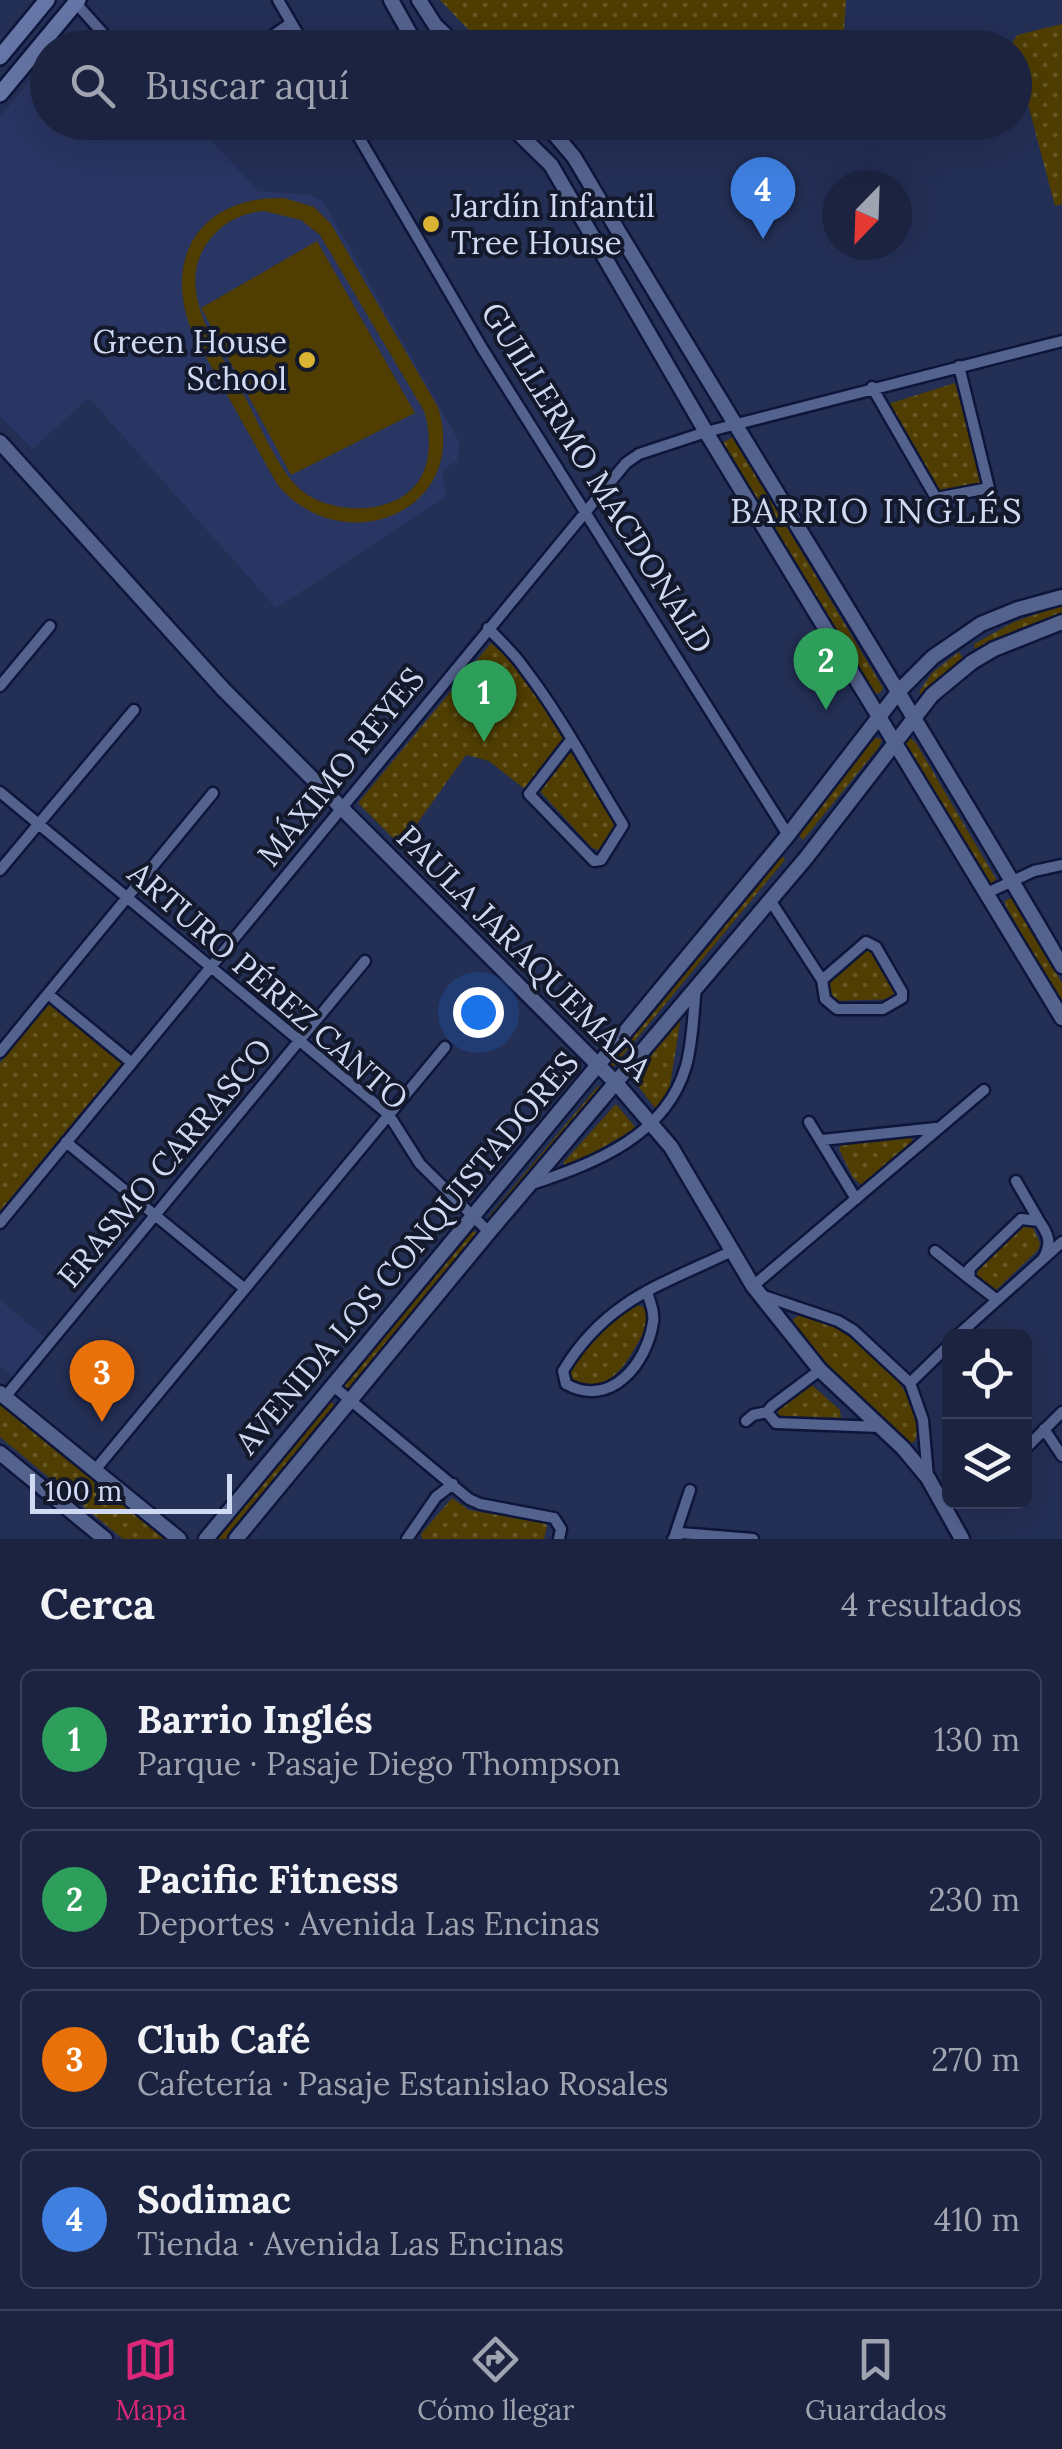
<!DOCTYPE html>
<html lang="es">
<head>
<meta charset="utf-8">
<style>
	:root { --surface:#1b2340; --page:#242b47; --text:#f1f3f6; --muted:#a0a4b1; --line:#394059; --accent:#db2777 }
	body { margin:0; font-family:Lora,serif; background:var(--page); color:var(--text) }
	.controls { position:absolute; right:30px; bottom:30px; display:grid; overflow:hidden; border-radius:15px; box-shadow:0 10px 40px #0002 }
	.controls button { width:90px; height:90px; display:grid; place-items:center; padding:0; border:0; border-bottom:2px solid var(--line); background:var(--surface); color:var(--text); font:50px sans-serif }
	.compass { position:absolute; left:822px; top:170px; width:90px; height:90px; border-radius:50%; background:var(--surface); box-shadow:0 10px 40px #0002; rotate:203deg }
	.scale { position:absolute; left:30px; bottom:25px; width:202px; box-sizing:border-box; padding-left:10px; border:5px solid #d1daf3; border-top:0; font-size:28px; line-height:35px; white-space:nowrap; color:#d1daf3; -webkit-text-stroke:8px #13192b; paint-order:stroke }
	.you { position:absolute; left:478px; top:1012px; width:35px; height:35px; margin:-25px; border:8px solid #fff; border-radius:50%; background:#1a73e8; box-shadow:0 0 0 15px #1a73e833 }
	.badge { display:grid; place-items:center; width:65px; height:65px; border-radius:50%; background:var(--accent); color:#fff; font-size:32px; font-weight:700 }
	.pin { position:absolute; translate:-50% -82px; filter:drop-shadow(0 2px 5px #0008) }
	.pin::after { content:''; position:absolute; top:52px; width:35px; height:30px; background:inherit; clip-path:polygon(0 0,100% 0,50% 100%) }
	.list { margin:0; padding:0; list-style:none }
	h2 { display:flex; justify-content:space-between; align-items:center; height:130px; margin:0; padding:0 40px; font-size:42px }
	h2 small { font-size:32px; font-weight:400; color:var(--muted) }
	.list li { display:grid; grid-template-columns:65px 1fr auto; gap:30px; align-items:center; box-sizing:border-box; height:140px; margin:0 20px 20px; padding:0 20px; border:2px solid var(--line); border-radius:15px }
	.list b { display:block; font-size:38px; white-space:nowrap }
	.list p { margin:0; font-size:32px; white-space:nowrap; color:var(--muted) }
	.list em { font-size:32px; font-style:normal; color:var(--muted) }
	.icon { flex:none; width:55px; height:55px; fill:none; stroke:currentColor; stroke-width:2; stroke-linecap:round; stroke-linejoin:round }
	.map { position:relative; flex:none; width:1062px; height:1539px; overflow:hidden }
	.search { position:absolute; background:var(--surface); box-shadow:0 10px 40px #0002; left:30px; right:30px; top:30px; height:110px; display:flex; align-items:center; gap:25px; box-sizing:border-box; padding:0 35px; border-radius:55px; color:var(--muted); font-size:38px }
	.sheet { height:770px; background:var(--surface) }
	nav { display:flex; justify-content:space-around; align-items:center; box-sizing:border-box; height:140px; border-top:2px solid var(--line); background:var(--surface); font-size:28px; color:var(--muted) }
	nav a { display:grid; justify-items:center; gap:5px }
	nav .on { color:var(--accent) }
	.map>svg:first-child { display:block }
	.built { fill:#293563 }
	.green { fill:url(#green-dots) }
	.pitch { fill:#4f3d01; fill-rule:evenodd }
	.lines { fill:none; stroke-linecap:round; stroke-linejoin:round }
	.minor-casing { stroke:#0e153b; stroke-width:15 }
	.tertiary-casing { stroke:#0e153b; stroke-width:19 }
	.secondary-casing { stroke:#0e153b; stroke-width:20 }
	.minor { stroke:#54628e; stroke-width:10 }
	.tertiary { stroke:#54628e; stroke-width:14 }
	.secondary { stroke:#6575a5; stroke-width:15 }
	.poi-dot { fill:#dab333; stroke:#13192b; stroke-width:4 }
	.labels { text-anchor:middle; stroke-width:8; stroke-linejoin:round; paint-order:stroke }
	.poi-label { font-size:32px; fill:#d1daf3; stroke:#13192b; text-anchor:start }
	.street-label { font-size:32px; fill:#d1daf3; stroke:#13192b }
	.neighbourhood-label { font-size:35px; letter-spacing:2.5px; fill:#d1daf3; stroke:#13192b }
</style>
</head>
<body>
<div class="map">
<svg width="1062" height="1539" viewBox="0 0 1062 1539">
	<defs>
		<pattern id="green-dots" width="8" height="8" patternUnits="userSpaceOnUse" patternTransform="scale(2.5)"><rect width="8" height="8" fill="#4f3d01"/><path d="M2 2h.1M6 6h.1" fill="none" stroke="#675826" stroke-width="1.8" stroke-linecap="round"/></pattern>
	</defs>
	<rect width="100%" height="100%" fill="#242f56"/>
	<path class="built" d="M 78,28 L 85,29 L 101,47 L 58,47 Z
		M 47,60 L 48,122 L 196,123 L 258,191 L 310,195 L 323,201 L 460,443 L 457,461 L 442,470 L 446,497 L 276,608 L 89,398 L 32,449 L 0,416 L 0,117 Z
		M 0,1300 L 46,1338 L 13,1377 L 0,1366 Z"/>
	<path class="green" d="M 440,0 L 846,0 L 843,46 L 838,47 L 486,48 Z
		M 1062,24 L 1062,204 L 1055,206 L 1012,44 L 1017,35 Z
		M 955,383 L 983,478 L 982,484 L 944,493 L 938,492 L 885,405 Z
		M 733,437 L 883,688 L 880,693 L 874,694 L 722,443 Z
		M 1062,605 L 1062,615 L 975,651 L 974,644 L 1014,622 Z
		M 491,643 L 522,670 L 565,736 L 526,790 L 489,761 L 466,755 L 401,846 L 358,803 Z
		M 959,652 L 965,661 L 940,679 L 924,697 L 919,692 L 932,673 Z
		M 875,738 L 882,739 L 879,747 L 803,840 L 797,833 Z
		M 910,738 L 916,743 L 996,879 L 991,884 L 985,883 L 905,743 Z
		M 569,749 L 619,824 L 599,850 L 592,848 L 539,790 Z
		M 779,852 L 785,860 L 769,879 L 613,1067 L 606,1063 Z
		M 1013,897 L 1062,983 L 1062,1006 L 1006,906 L 1005,901 Z
		M 870,949 L 895,989 L 894,999 L 834,1001 L 829,994 L 829,983 L 862,950 Z
		M 51,1002 L 123,1062 L 0,1211 L 0,1063 Z
		M 683,1004 L 669,1092 L 655,1108 L 635,1082 Z
		M 598,1086 L 602,1089 L 491,1220 L 489,1216 Z
		M 616,1104 L 636,1128 L 569,1167 L 563,1163 Z
		M 908,1135 L 914,1142 L 868,1183 L 862,1185 L 853,1178 L 839,1149 L 843,1142 Z
		M 1023,1226 L 1033,1228 L 1040,1243 L 1038,1250 L 996,1290 L 991,1290 L 977,1275 L 978,1267 Z
		M 474,1231 L 477,1233 L 475,1239 L 348,1392 L 340,1386 L 468,1235 Z
		M 635,1304 L 648,1309 C 650,1324 643,1334 636,1346 C 621,1373 601,1397 568,1380 L 567,1369 L 612,1317 Z
		M 801,1314 C 815,1320 832,1325 845,1332 C 875,1350 929,1404 915,1441 L 909,1444 L 902,1440 C 881,1419 793,1343 793,1319 Z
		M 812,1385 L 840,1410 L 841,1418 L 777,1416 L 779,1408 Z
		M 328,1398 L 334,1405 L 227,1539 L 216,1539 L 253,1497 Z
		M 0,1401 L 167,1539 L 123,1539 L 0,1437 Z
		M 452,1498 L 469,1510 L 545,1523 L 547,1526 L 544,1539 L 422,1539 L 421,1534 Z"/>
	<path class="pitch" d="M 284,198 L 314,207 L 331,224 L 438,407 C 471,512 342,563 277,484 L 192,332 C 162,256 201,196 284,198 ZM 264,211 L 301,220 L 320,235 L 424,411 C 432,436 432,472 410,491 C 383,515 330,513 302,491 C 280,473 260,426 246,399 C 222,353 169,288 211,238 C 225,221 243,213 264,211 Z
		M 317,241 L 415,413 L 291,475 L 201,308 Z"/>
	<g class="lines">
		<defs>
			<path id="minor" d="M 278,0 L 306,48
				M 74,1 L 116,48
				M 255,48 L 291,23
				M 350,122 L 482,348 L 788,835
				M 872,387 L 936,498 L 989,488 L 959,366
				M 488,628 C 500,641 514,653 524,668 C 561,716 591,773 623,825 L 601,860 L 594,861 L 529,794 L 570,741
				M 0,686 L 50,626
				M 0,792 L 389,1115 L 420,1164 L 489,1232
				M 0,870 L 134,710
				M 987,893 L 1034,871 L 1062,865
				M 770,900 L 822,980
				M 866,942 L 876,947 L 902,992 L 902,998 L 883,1009 L 837,1009 L 825,999 L 822,980 Z
				M 48,994 L 132,1063
				M 0,1052 L 213,793
				M 809,1122 L 856,1199
				M 822,1140 L 936,1128
				M 66,1142 L 245,1289
				M 1016,1181 L 1038,1219
				M 532,1184 C 595,1163 666,1136 686,1066 C 693,1041 693,1013 696,988
				M 0,1223 L 626,463 L 639,454 L 706,432 L 1062,341
				M 935,1251 L 970,1279
				M 753,1286 L 984,1090
				M 647,1291 C 649,1301 655,1311 653,1322 C 647,1363 611,1409 566,1384 L 563,1371 C 605,1301 660,1285 730,1252
				M 761,1295 L 838,1321 L 853,1330 L 910,1383 L 923,1420 L 928,1477
				M 996,1299 L 970,1279 L 969,1269 L 1021,1219 L 1039,1221 C 1049,1235 1052,1243 1043,1259
				M 957,1336 L 1062,1242
				M 820,1370 L 772,1406 L 767,1412 L 776,1423 L 880,1427
				M 910,1383 L 950,1344
				M 332,1385 L 469,1499 L 480,1504 L 554,1518 L 561,1529 L 559,1539
				M 5,1397 L 365,961
				M 746,1421 L 753,1415 L 767,1412
				M 1044,1429 L 1062,1456
				M 1024,1450 L 1062,1412
				M 95,1470 L 445,1047
				M 675,1535 L 690,1490
				M 407,1539 L 436,1497 L 453,1484
				M 673,1539 L 681,1533 L 753,1539"/>
			<path id="tertiary" d="M 391,0 L 410,34 L 424,48
				M 419,0 L 435,25 L 459,48
				M 507,122 L 551,165 L 706,432 L 1062,1018
				M 544,122 L 574,157 C 735,428 903,694 1062,966
				M 0,442 L 223,689 L 617,1084 L 671,1147 L 753,1286 L 820,1370 L 903,1448 L 928,1478 L 962,1539
				M 0,1393 L 179,1539
				M 0,1453 L 105,1539
				M 206,1539 L 788,835 L 899,691 L 933,657 L 981,624 L 1018,609 L 1062,597
				M 236,1539 L 489,1232 L 806,858 L 932,695 L 972,662 L 994,649 L 1062,622"/>
			<path id="secondary" d="M 0,57 L 47,0
				M 0,94 L 78,0"/>
		</defs>
		<use href="#minor" class="minor-casing"/>
		<use href="#tertiary" class="tertiary-casing"/>
		<use href="#secondary" class="secondary-casing"/>
		<use href="#minor" class="minor"/>
		<use href="#tertiary" class="tertiary"/>
		<use href="#secondary" class="secondary"/>
	</g>
	<g class="poi-dot">
		<circle cx="431" cy="224" r="10"/>
		<circle cx="307" cy="360" r="10"/>
	</g>
	<g class="labels">
		<g class="poi-label">
			<text x="451" y="217">Jardín Infantil<tspan x="451" dy="37">Tree House</tspan></text>
			<text x="287" y="353" text-anchor="end">Green House<tspan x="287" dy="37">School</tspan></text>
		</g>
		<g class="street-label">
			<text transform="translate(597 478) rotate(58)" y="11">GUILLERMO MACDONALD</text>
			<text transform="translate(341 767) rotate(-51)" y="11">MÁXIMO REYES</text>
			<text transform="translate(524 953) rotate(45)" y="11">PAULA JARAQUEMADA</text>
			<text transform="translate(268 986) rotate(41)" y="11">ARTURO PÉREZ CANTO</text>
			<text transform="translate(165 1163) rotate(-50)" y="11">ERASMO CARRASCO</text>
			<text transform="translate(407 1253) rotate(-50)" y="11">AVENIDA LOS CONQUISTADORES</text>
		</g>
		<g class="neighbourhood-label">
			<text x="877" y="523">BARRIO INGLÉS</text>
		</g>
	</g>
</svg>
<div class="controls">
<button><svg class="icon" aria-label="locate" viewBox="0 0 24 24"><circle cx="12" cy="12" r="6"/><path d="M12 2v4M12 18v4M2 12h4M18 12h4"/></svg></button>
<button><svg class="icon" aria-label="layers" viewBox="0 0 24 24"><path d="M12 4l9 5-9 5-9-5zM3 14l9 5 9-5"/></svg></button>
</div>
<svg class="compass" viewBox="-18 -18 36 36"><path d="M0-13l5 13h-10z" fill="#e53935"/><path d="M0 13l5-13h-10z" fill="#a0a4b1"/></svg>
<div class="scale">100 m</div>
<div class="you"></div>
<div class="pin badge" style="left:484px;top:742px;background:#2e9e5b">1</div>
<div class="pin badge" style="left:826px;top:710px;background:#2e9e5b">2</div>
<div class="pin badge" style="left:102px;top:1422px;background:#e8710a">3</div>
<div class="pin badge" style="left:763px;top:239px;background:#3f7fe0">4</div>
<div class="search"><svg class="icon" aria-label="search" viewBox="0 0 24 24"><circle cx="10" cy="10" r="6"/><path d="M15 15l6 6"/></svg>Buscar aquí</div>
</div>
<section class="sheet">
<h2>Cerca<small>4 resultados</small></h2>
<ul class="list">
<li><span class="badge" style="background:#2e9e5b">1</span><div><b>Barrio Inglés</b><p>Parque · Pasaje Diego Thompson</p></div><em>130 m</em></li>
<li><span class="badge" style="background:#2e9e5b">2</span><div><b>Pacific Fitness</b><p>Deportes · Avenida Las Encinas</p></div><em>230 m</em></li>
<li><span class="badge" style="background:#e8710a">3</span><div><b>Club Café</b><p>Cafetería · Pasaje Estanislao Rosales</p></div><em>270 m</em></li>
<li><span class="badge" style="background:#3f7fe0">4</span><div><b>Sodimac</b><p>Tienda · Avenida Las Encinas</p></div><em>410 m</em></li>
</ul>
</section>
<nav>
<a class="on"><svg class="icon" aria-label="map" viewBox="0 0 24 24"><path d="M3 6l6-2 6 2 6-2v14l-6 2-6-2-6 2zM9 4v14M15 6v14"/></svg>Mapa</a>
<a><svg class="icon" aria-label="directions" viewBox="0 0 24 24"><path d="M12 3l9 9-9 9-9-9zM9 14v-3h6M13 9l2 2-2 2"/></svg>Cómo llegar</a>
<a><svg class="icon" aria-label="saved" viewBox="0 0 24 24"><path d="M7 4h10v16l-5-4-5 4z"/></svg>Guardados</a>
</nav>
</body>
</html>
